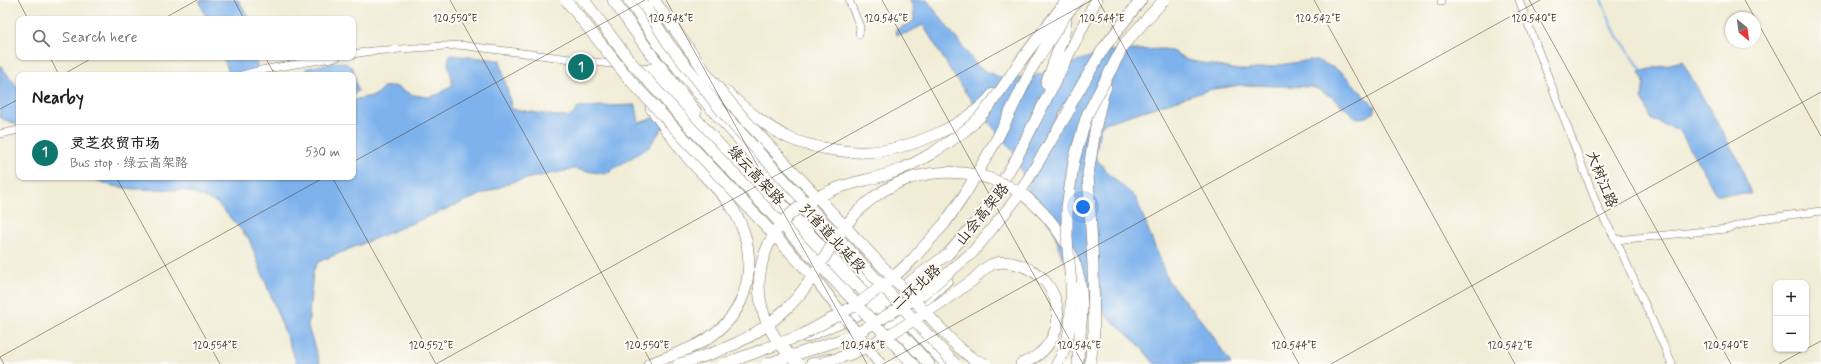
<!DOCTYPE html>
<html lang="en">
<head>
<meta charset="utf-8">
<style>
	:root { --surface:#fff; --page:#f2f2f2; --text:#202124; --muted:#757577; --line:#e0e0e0; --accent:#0f766e }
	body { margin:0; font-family:Mynerve,"LXGW WenKai TC",sans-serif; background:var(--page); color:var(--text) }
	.controls { position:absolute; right:12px; bottom:12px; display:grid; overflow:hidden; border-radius:8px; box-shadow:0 1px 3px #0004 }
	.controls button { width:36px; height:36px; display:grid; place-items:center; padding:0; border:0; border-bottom:1px solid var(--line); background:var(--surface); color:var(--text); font:20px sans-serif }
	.compass { position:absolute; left:1725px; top:12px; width:36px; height:36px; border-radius:50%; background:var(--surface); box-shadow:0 1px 3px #0004; rotate:151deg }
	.you { position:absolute; left:1083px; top:207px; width:14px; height:14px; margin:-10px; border:3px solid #fff; border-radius:50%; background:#1a73e8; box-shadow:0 0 0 6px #1a73e833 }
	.badge { display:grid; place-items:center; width:26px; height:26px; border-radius:50%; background:var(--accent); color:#fff; font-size:13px; font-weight:700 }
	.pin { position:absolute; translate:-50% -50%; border:2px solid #fff; box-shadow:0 1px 4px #0006 }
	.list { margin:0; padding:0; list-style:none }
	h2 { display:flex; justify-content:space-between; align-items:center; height:52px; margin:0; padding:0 16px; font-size:17px }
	h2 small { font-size:13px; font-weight:400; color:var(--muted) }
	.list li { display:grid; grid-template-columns:26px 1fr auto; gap:12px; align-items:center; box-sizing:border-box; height:56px; padding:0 16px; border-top:1px solid var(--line) }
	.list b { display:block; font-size:15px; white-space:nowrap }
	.list p { margin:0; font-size:13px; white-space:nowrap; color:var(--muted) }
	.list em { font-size:13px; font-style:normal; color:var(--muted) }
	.icon { flex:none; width:22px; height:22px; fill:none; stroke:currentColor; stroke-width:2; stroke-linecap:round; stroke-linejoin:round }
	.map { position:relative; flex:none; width:1821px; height:364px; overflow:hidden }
	.search { position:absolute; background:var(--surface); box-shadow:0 1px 3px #0004; left:16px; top:16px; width:340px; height:44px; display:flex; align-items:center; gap:10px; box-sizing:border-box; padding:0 14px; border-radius:8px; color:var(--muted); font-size:15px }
	.panel { position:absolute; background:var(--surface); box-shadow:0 1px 3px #0004; left:16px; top:72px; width:340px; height:108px; border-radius:8px }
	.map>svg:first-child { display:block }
	.water { fill:#7eb2ec; stroke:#5c6e85 }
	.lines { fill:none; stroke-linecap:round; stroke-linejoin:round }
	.stream { stroke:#7eb2ec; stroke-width:2 }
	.minor-casing { stroke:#7a6e5e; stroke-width:8 }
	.primary-casing { stroke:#7a6e5e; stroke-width:12 }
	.trunk-casing { stroke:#7a6e5e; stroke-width:12 }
	.minor { stroke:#fff; stroke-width:7 }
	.primary { stroke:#fff; stroke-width:11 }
	.trunk { stroke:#fff; stroke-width:11 }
	.trunk-bridge-casing { stroke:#7a6e5e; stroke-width:12; stroke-linecap:butt }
	.trunk-bridge { stroke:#fff; stroke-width:11 }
	.ticks { fill:none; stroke:#3b2a1e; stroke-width:1; stroke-opacity:0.45 }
	.labels { text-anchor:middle; stroke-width:4; stroke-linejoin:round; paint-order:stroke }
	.street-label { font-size:15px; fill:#3b2a1e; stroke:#fdfcf7 }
	.ticks-label { font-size:10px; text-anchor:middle; fill:#3b2a1e; stroke:#fdfcf7; stroke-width:4; stroke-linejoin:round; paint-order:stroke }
</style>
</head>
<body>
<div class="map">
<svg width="1821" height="364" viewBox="0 0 1821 364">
	<rect width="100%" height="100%" fill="#fdfcf7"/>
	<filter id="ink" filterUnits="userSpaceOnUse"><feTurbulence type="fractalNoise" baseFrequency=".025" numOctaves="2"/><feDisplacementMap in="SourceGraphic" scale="8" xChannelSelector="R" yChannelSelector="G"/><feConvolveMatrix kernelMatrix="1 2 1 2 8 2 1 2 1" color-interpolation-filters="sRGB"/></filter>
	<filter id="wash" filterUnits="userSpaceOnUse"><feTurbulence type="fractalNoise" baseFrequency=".012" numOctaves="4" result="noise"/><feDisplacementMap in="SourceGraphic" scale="16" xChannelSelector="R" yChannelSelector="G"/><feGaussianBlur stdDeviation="0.9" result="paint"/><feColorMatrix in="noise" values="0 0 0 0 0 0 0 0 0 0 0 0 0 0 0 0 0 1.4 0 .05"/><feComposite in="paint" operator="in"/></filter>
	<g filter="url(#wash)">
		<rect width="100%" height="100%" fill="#f0ecd6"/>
		<path class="water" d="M 199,0 L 238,0 L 250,19 L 207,19 Z
			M 909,0 L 927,0 L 978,67 L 997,76 L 1012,78 L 1034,76 L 1107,51 L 1164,49 L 1174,52 L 1187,60 L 1238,70 L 1249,70 L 1311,60 L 1321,62 L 1336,69 L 1345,75 L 1374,106 L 1375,112 L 1366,117 L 1361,118 L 1355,117 L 1332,97 L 1313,87 L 1241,85 L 1209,90 L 1105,123 L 1100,128 L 1095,157 L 1108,173 L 1136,198 L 1168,281 L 1209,330 L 1231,364 L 1155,364 L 1138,344 L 1101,311 L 1062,257 L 1053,228 L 1034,203 L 1015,154 L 977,108 L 956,79 L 923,25 L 907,33 L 897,35 L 895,30 L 914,21 L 913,7 Z
			M 450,55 L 500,60 L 512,109 L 564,117 C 572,117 574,114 578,107 L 636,105 L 639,123 L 661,115 L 666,123 L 649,147 L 605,174 L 574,169 L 512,182 L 318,262 L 313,271 L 308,327 L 320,364 L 297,364 L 249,239 L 217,203 L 184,190 L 133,189 L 112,186 L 89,177 L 353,177 L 353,100 L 376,95 L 383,87 L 394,86 L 413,95 L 429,97 L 439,94 L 452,85 C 454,74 444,67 450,55 Z
			M 223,57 L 256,57 L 258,75 L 230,75 Z
			M 1682,61 L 1740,163 L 1751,194 L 1716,194 L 1680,131 L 1652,120 L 1642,98 L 1644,81 L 1639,72 Z
			M 338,62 L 345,63 L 353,68 L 358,91 L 353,96 L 353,75 L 305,75 L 305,70 L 307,68 Z
			M 0,65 L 19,89 L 19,126 C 13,121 6,122 0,117 Z"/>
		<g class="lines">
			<path class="stream" d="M 1601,0 L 1614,30 L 1643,72"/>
		</g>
	</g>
	<g filter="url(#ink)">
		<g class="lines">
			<defs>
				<path id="minor" d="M 849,0 L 860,27 L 859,34
					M 1441,0 L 1441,2
					M 1519,0 L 1599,210 L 1616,240 L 1672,364
					M 353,54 L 372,51 L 459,45 L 651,69
					M 242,75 L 261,70 L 337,57
					M 0,134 L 19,130
					M 1616,240 L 1726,229 L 1760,219 L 1821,211"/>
				<path id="primary" d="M 613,0 L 648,50 L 696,112
					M 629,0 L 659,45 L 714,112 L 946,364
					M 739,158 L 877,306 L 929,364"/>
				<path id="trunk" d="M 651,69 L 849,288
					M 1046,84 L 1064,34 L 1067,11
					M 726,92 C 746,109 765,126 789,138 C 808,147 846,153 866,152 C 906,151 968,126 993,94
					M 1064,116 L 1103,49 L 1141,0
					M 1025,196 C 1059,224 1082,260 1082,306 C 1082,325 1078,345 1078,364
					M 973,280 C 978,275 983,269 989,266 C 997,261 1008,262 1016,264 C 1068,277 1073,346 1021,364
					M 885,332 L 916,309 L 947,280
					M 806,337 L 877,306 L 948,254 L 982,215 L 1016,159 L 1096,0
					M 649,364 C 670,356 696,348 714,334 C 754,304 758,250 733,209 C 721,190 703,176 689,159 C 676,143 663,125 651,108
					M 811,364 L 829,359
					M 1057,364 C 1073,340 1071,310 1071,283
					M 1090,364 L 1094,331 L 1093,265 L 1088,174 L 1096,125 L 1103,94 L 1106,87"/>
			</defs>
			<use href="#minor" class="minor-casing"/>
			<use href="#primary" class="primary-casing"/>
			<use href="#trunk" class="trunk-casing"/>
			<use href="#minor" class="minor"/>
			<use href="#primary" class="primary"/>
			<use href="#trunk" class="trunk"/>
			<defs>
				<path id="trunk-bridge" d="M 566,0 L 629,79 L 817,281 L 880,364
					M 584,0 L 629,60 L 690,127 L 913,364
					M 641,0 L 668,43 L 729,120 L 955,364
					M 654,0 L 708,76 L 746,121 L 957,346 L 973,359 L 986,364
					M 1071,283 L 1067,238 L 1067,207 L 1074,160 L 1087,115 L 1125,43 L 1164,0
					M 679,364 C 720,352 753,340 785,310 C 812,286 825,251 847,224 C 891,167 965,156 1025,196
					M 724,364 L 802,335 L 856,305 L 889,281 L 913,259 L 945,223 L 965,194 L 998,137 L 1033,66 L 1065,16 L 1078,0
					M 767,364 L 852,336 L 923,294 L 973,252 L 1016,199 L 1070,109
					M 799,364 C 775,342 760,320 759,286 C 759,257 774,225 798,208 C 807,201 820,196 830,191 C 850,182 873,180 894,172 C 921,162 944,146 967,129 C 989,111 1003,86 1019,63 C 1035,42 1051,21 1067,0
					M 820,364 C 832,360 844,357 855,352 C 897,333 936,307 973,280"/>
			</defs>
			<use href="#trunk-bridge" class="trunk-bridge-casing"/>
			<use href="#trunk-bridge" class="trunk-bridge"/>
		</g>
	</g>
	<path class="ticks" d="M 18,0 L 28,19M 234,0 L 244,19M 450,0 L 652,364M 666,0 L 867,364M 882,0 L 1083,364M 1098,0 L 1299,364M 1314,0 L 1515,364M 1529,0 L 1731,364M 1745,0 L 1821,136M 163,19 L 197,0M 50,57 L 59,75M 265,57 L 275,75M 62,75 L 94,57M 0,109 L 19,99M 353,162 L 645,0M 116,177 L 220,364M 332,177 L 436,364M 1806,349 L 1821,341M 0,357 L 4,364M 0,357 L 325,177M 436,364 L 1092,0M 883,364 L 1540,0M 1331,364 L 1821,92M 1779,364 L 1806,349"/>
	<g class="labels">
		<g class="street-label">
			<text transform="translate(756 175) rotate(47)" y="5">绿云高架路</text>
			<text transform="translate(1602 179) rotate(68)" y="5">大树江路</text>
			<text transform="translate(982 214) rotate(-51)" y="5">山会高架路</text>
			<text transform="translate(833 238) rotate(47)" y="5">31省道北延段</text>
			<text transform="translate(916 287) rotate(-42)" y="5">二环北路</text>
		</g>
	</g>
	<g class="ticks-label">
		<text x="455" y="22">120.550°E</text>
		<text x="671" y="22">120.548°E</text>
		<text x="886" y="22">120.546°E</text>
		<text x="1102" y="22">120.544°E</text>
		<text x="1318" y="22">120.542°E</text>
		<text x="1534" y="22">120.540°E</text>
		<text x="215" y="349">120.554°E</text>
		<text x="431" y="349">120.552°E</text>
		<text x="647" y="349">120.550°E</text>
		<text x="863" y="349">120.548°E</text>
		<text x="1079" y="349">120.546°E</text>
		<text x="1294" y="349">120.544°E</text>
		<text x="1510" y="349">120.542°E</text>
		<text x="1726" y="349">120.540°E</text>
	</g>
</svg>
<div class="controls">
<button>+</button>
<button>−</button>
</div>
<svg class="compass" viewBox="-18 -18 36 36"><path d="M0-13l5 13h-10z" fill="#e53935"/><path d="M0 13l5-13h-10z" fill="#757577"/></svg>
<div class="you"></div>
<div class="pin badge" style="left:581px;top:67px">1</div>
<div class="search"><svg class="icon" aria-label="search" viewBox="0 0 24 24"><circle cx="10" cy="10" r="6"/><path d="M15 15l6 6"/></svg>Search here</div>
<section class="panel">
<h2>Nearby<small></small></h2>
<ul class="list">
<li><span class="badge">1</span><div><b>灵芝农贸市场</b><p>Bus stop · 绿云高架路</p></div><em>530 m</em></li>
</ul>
</section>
</div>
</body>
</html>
